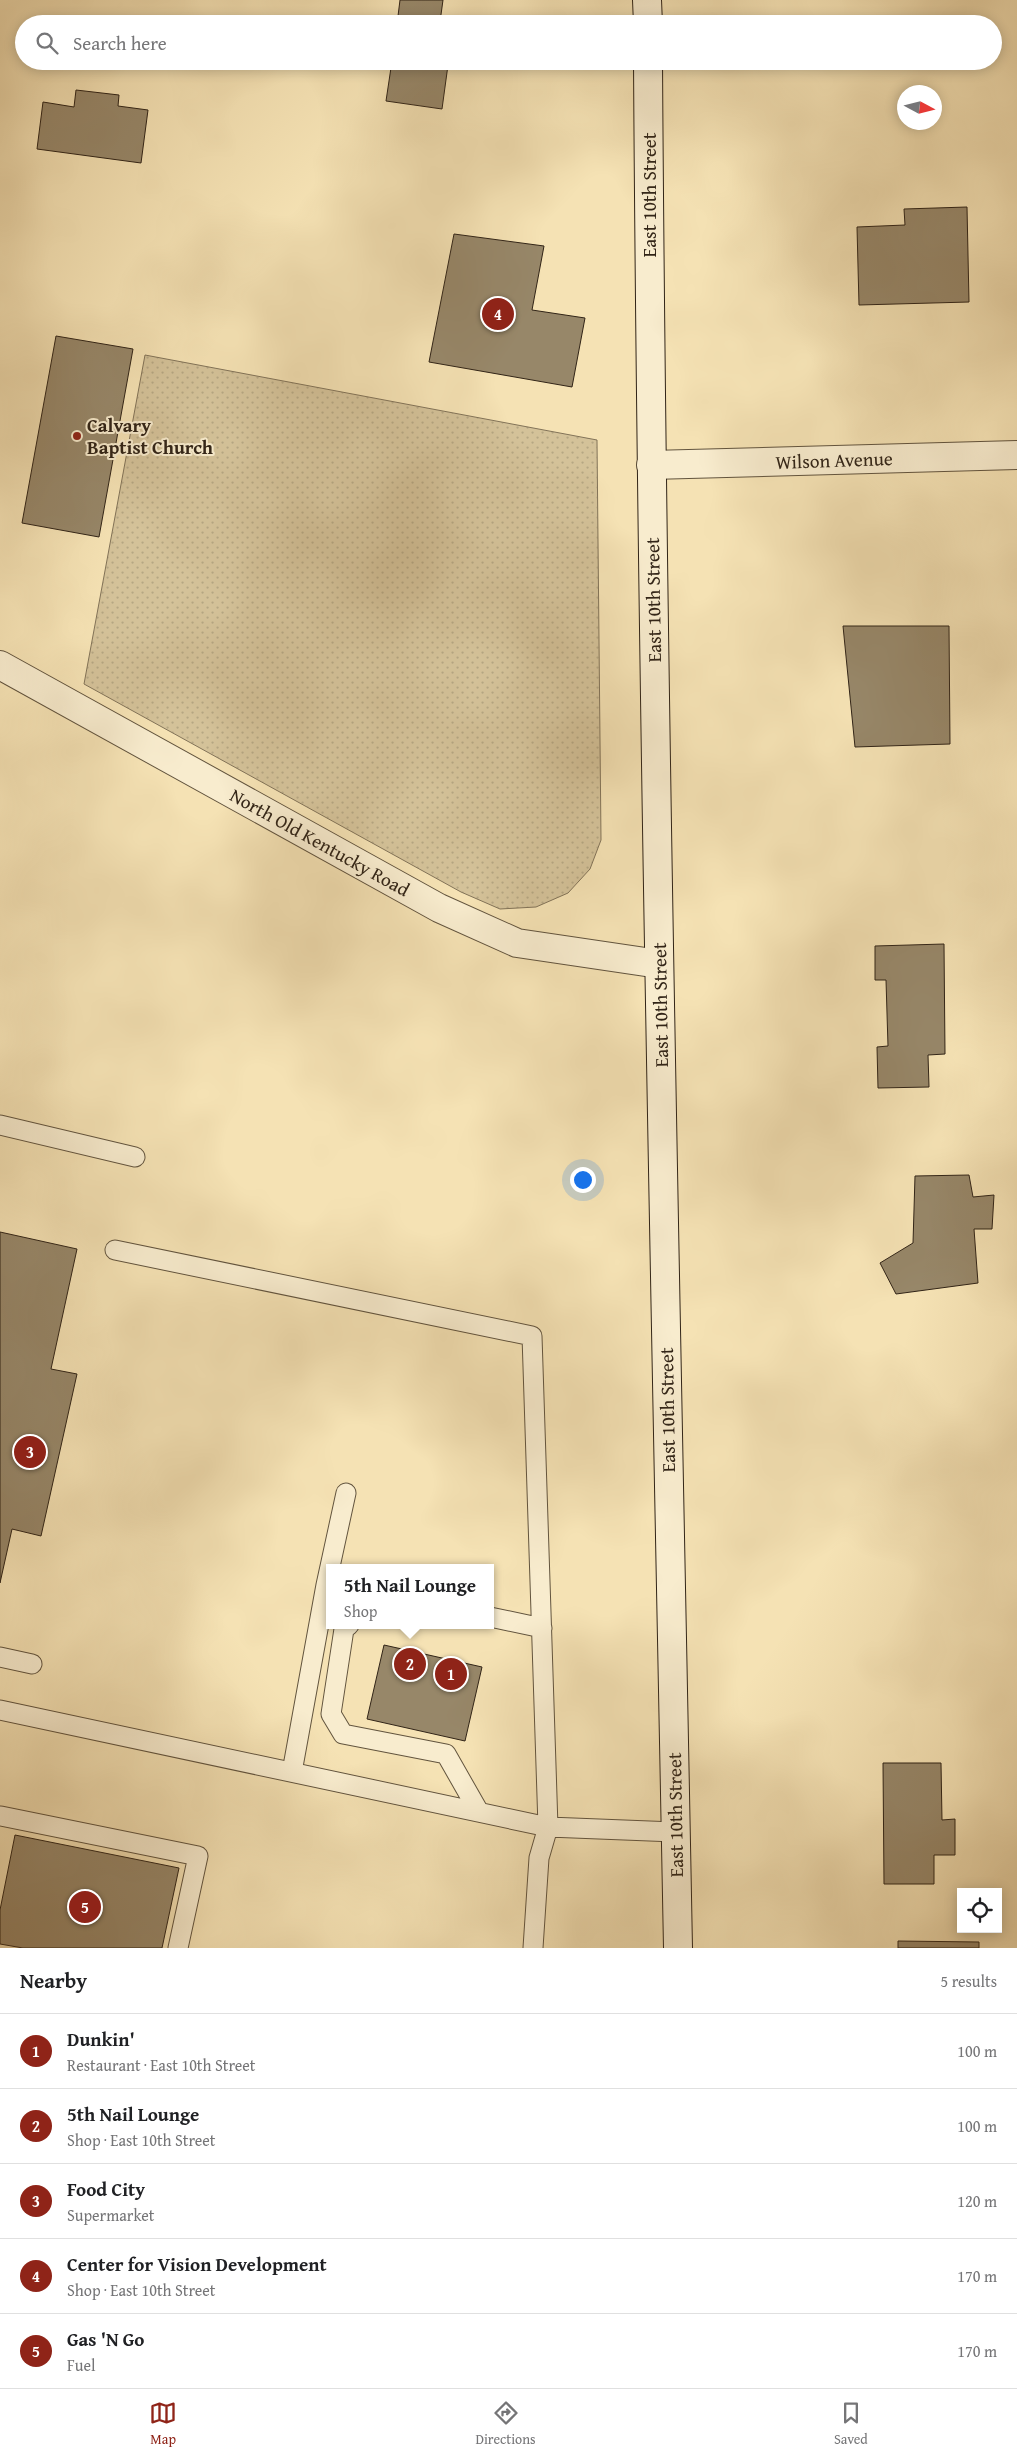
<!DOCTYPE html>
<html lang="en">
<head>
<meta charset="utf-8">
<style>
	:root { --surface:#fff; --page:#f6f6f6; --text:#202124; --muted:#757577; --line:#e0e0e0; --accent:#8f2418 }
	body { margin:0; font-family:"Gentium Book Plus",serif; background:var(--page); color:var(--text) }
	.controls { position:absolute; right:15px; bottom:15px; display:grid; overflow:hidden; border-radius:0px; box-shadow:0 2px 12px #0003 }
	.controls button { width:45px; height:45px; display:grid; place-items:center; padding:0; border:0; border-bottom:1px solid var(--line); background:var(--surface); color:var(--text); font:25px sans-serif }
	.compass { position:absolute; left:897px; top:85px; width:45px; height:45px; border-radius:50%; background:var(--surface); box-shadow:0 2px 12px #0003; rotate:97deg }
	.you { position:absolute; left:582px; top:1179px; width:18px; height:18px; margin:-12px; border:4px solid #fff; border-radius:50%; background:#1a73e8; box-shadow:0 0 0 8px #1a73e833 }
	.badge { display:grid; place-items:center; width:32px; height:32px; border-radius:50%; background:var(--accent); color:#fff; font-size:16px; font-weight:700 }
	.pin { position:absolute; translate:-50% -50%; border:2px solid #fff; box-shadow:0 1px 5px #0006 }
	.popup { position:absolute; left:326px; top:1564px; width:168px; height:65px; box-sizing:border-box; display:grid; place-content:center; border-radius:0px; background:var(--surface); filter:drop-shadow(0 1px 4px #0005); font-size:16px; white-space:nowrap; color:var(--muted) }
	.popup b { font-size:19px; color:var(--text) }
	.popup::after { content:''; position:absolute; left:50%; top:100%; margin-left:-10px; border:10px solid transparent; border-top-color:var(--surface) }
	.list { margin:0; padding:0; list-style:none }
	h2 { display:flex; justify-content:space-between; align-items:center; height:65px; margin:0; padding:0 20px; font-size:21px }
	h2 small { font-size:16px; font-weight:400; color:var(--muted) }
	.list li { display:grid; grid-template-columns:32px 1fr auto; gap:15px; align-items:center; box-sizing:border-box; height:75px; padding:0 20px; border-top:1px solid var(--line) }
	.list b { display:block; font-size:19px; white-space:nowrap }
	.list p { margin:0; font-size:16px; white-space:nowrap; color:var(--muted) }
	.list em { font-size:16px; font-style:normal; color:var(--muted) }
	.icon { flex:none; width:28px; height:28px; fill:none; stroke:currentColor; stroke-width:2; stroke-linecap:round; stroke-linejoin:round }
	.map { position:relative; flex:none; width:1017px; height:1948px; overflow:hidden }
	.search { position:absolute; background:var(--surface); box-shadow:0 2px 12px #0003; left:15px; right:15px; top:15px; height:55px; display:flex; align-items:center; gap:12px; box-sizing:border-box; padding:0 18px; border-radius:28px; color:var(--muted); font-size:19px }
	.sheet { height:440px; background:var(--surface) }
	nav { display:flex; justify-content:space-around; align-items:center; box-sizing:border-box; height:70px; border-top:1px solid var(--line); background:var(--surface); font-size:14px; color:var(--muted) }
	nav a { display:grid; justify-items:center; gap:2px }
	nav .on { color:var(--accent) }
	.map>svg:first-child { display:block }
	.grass { fill:url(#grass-dots); stroke:#827358 }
	.building { fill:#978769; stroke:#312417 }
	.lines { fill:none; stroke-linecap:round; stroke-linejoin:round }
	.service-casing { stroke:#62543e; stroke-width:21 }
	.minor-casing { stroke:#62543e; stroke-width:30 }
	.tertiary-casing { stroke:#62543e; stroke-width:30 }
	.secondary-casing { stroke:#312417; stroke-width:30 }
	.service { stroke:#f8ecce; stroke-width:19 }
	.minor { stroke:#f8ecce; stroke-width:28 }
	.tertiary { stroke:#f8ecce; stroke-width:28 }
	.secondary { stroke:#f8ecce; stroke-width:28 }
	.poi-dot { fill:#8f2418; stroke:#f8ecce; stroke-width:2 }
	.labels { text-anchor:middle; stroke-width:4; stroke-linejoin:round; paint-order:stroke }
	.street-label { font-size:19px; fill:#312417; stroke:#f8ecce }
	.poi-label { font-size:19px; font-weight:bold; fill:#312417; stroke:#f8ecce; text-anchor:start }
</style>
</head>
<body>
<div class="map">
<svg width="1017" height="1948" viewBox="0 0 1017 1948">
	<defs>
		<pattern id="grass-dots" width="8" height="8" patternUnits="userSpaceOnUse" patternTransform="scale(1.25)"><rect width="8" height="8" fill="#d4c299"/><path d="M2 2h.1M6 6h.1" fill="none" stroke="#b6a783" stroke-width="1.8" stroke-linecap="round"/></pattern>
	</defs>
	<rect width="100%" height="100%" fill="#f5e2b4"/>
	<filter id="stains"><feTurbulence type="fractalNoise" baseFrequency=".004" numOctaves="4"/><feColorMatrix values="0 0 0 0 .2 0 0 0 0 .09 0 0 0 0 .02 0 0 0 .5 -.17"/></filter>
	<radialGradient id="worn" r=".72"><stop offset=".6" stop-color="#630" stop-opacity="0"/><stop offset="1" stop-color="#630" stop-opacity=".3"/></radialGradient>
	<path class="grass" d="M 145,355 L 597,440 L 601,840 L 590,869 L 568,893 L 536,907 L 500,909 L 461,892 L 84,684 Z"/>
	<path class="building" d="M 400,0 L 443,0 L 440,22 L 452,24 L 397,24 Z
		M 392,61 L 458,61 L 457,66 L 448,65 L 442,109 L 386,101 Z
		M 76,90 L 119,95 L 118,106 L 148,110 L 141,163 L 37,149 L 43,102 L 74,107 Z
		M 967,207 L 969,302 L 859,305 L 857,227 L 905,225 L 904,209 Z
		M 454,234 L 544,246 L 532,310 L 585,318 L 572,387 L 429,362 Z
		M 56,336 L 133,349 L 99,537 L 22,523 Z
		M 843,626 L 949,626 L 950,744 L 855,747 Z
		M 944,944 L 945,1054 L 928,1055 L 929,1087 L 878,1088 L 877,1047 L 888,1046 L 886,980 L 875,980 L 875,946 Z
		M 969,1175 L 973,1197 L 994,1195 L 992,1229 L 974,1229 L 978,1283 L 896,1294 L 880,1263 L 913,1243 L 915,1176 Z
		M 0,1232 L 77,1249 L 51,1369 L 77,1374 L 41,1536 L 12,1529 L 0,1583 Z
		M 384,1645 L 482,1667 L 465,1741 L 367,1719 Z
		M 883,1763 L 941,1763 L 942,1820 L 955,1819 L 955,1855 L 934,1855 L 934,1884 L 884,1884 Z
		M 15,1835 L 179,1868 L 162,1948 L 23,1948 L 0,1944 L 0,1910 Z
		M 898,1941 L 979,1942 L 979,1948 L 898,1948 Z"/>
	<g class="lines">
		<defs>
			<path id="service" d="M 0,1125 L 135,1157
				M 115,1250 L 532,1336 L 548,1827 L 539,1858 L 533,1948
				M 326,1585 L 346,1493
				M 490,1617 L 542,1628
				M 349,1625 L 344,1629 L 331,1714 L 343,1734 L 446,1754 L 479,1812
				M 0,1657 L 32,1664
				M 0,1710 L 548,1827 L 675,1832
				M 292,1772 L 326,1585 L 330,1585
				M 1,1816 L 198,1856 L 178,1948"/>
			<path id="minor" d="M 651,465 L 1017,455"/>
			<path id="tertiary" d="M 0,665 L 439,908 L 517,943 L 659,964"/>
			<path id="secondary" d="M 647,0 L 648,24
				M 648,61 C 652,690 666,1319 678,1948"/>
		</defs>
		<use href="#service" class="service-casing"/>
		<use href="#minor" class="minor-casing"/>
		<use href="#tertiary" class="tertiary-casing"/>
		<use href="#secondary" class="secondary-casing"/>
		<use href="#service" class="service"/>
		<use href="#minor" class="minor"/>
		<use href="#tertiary" class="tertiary"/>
		<use href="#secondary" class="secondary"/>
	</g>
	<circle class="poi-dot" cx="77" cy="436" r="5"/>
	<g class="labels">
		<g class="street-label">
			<text transform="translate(649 195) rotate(-90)" y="7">East 10th Street</text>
			<text transform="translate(834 460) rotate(-2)" y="7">Wilson Avenue</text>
			<text transform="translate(653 600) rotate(-91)" y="7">East 10th Street</text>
			<text transform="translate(320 842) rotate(29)" y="7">North Old Kentucky Road</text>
			<text transform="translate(660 1005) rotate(-91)" y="7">East 10th Street</text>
			<text transform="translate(667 1410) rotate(-91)" y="7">East 10th Street</text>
			<text transform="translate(675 1815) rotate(-91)" y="7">East 10th Street</text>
		</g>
		<g class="poi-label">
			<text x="87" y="432">Calvary<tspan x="87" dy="22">Baptist Church</tspan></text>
		</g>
	</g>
	<rect width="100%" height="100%" filter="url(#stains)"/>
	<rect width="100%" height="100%" fill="url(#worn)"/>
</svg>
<div class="controls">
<button><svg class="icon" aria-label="locate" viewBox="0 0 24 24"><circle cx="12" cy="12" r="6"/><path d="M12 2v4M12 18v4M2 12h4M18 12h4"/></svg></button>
</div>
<svg class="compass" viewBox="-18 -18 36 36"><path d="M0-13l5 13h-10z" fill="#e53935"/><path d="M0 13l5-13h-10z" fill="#757577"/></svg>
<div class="you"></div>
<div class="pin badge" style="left:451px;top:1674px">1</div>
<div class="pin badge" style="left:410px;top:1664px">2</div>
<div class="popup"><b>5th Nail Lounge</b>Shop</div>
<div class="pin badge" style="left:30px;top:1452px">3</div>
<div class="pin badge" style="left:498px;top:314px">4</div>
<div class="pin badge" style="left:85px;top:1907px">5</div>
<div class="search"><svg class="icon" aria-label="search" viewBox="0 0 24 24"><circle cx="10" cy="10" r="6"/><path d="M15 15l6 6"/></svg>Search here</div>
</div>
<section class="sheet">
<h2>Nearby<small>5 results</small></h2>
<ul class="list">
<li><span class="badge">1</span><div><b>Dunkin'</b><p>Restaurant · East 10th Street</p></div><em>100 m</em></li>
<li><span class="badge">2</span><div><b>5th Nail Lounge</b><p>Shop · East 10th Street</p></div><em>100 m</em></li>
<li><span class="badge">3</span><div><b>Food City</b><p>Supermarket</p></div><em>120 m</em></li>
<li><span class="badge">4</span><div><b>Center for Vision Development</b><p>Shop · East 10th Street</p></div><em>170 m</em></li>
<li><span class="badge">5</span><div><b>Gas 'N Go</b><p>Fuel</p></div><em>170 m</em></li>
</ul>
</section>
<nav>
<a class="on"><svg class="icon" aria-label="map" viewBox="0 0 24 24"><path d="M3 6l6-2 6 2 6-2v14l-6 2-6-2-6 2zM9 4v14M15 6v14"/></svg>Map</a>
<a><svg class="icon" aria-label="directions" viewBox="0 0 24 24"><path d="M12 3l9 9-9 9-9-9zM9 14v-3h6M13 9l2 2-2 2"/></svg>Directions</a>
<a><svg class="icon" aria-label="saved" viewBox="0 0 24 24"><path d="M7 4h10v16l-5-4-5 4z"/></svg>Saved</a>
</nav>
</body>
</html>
